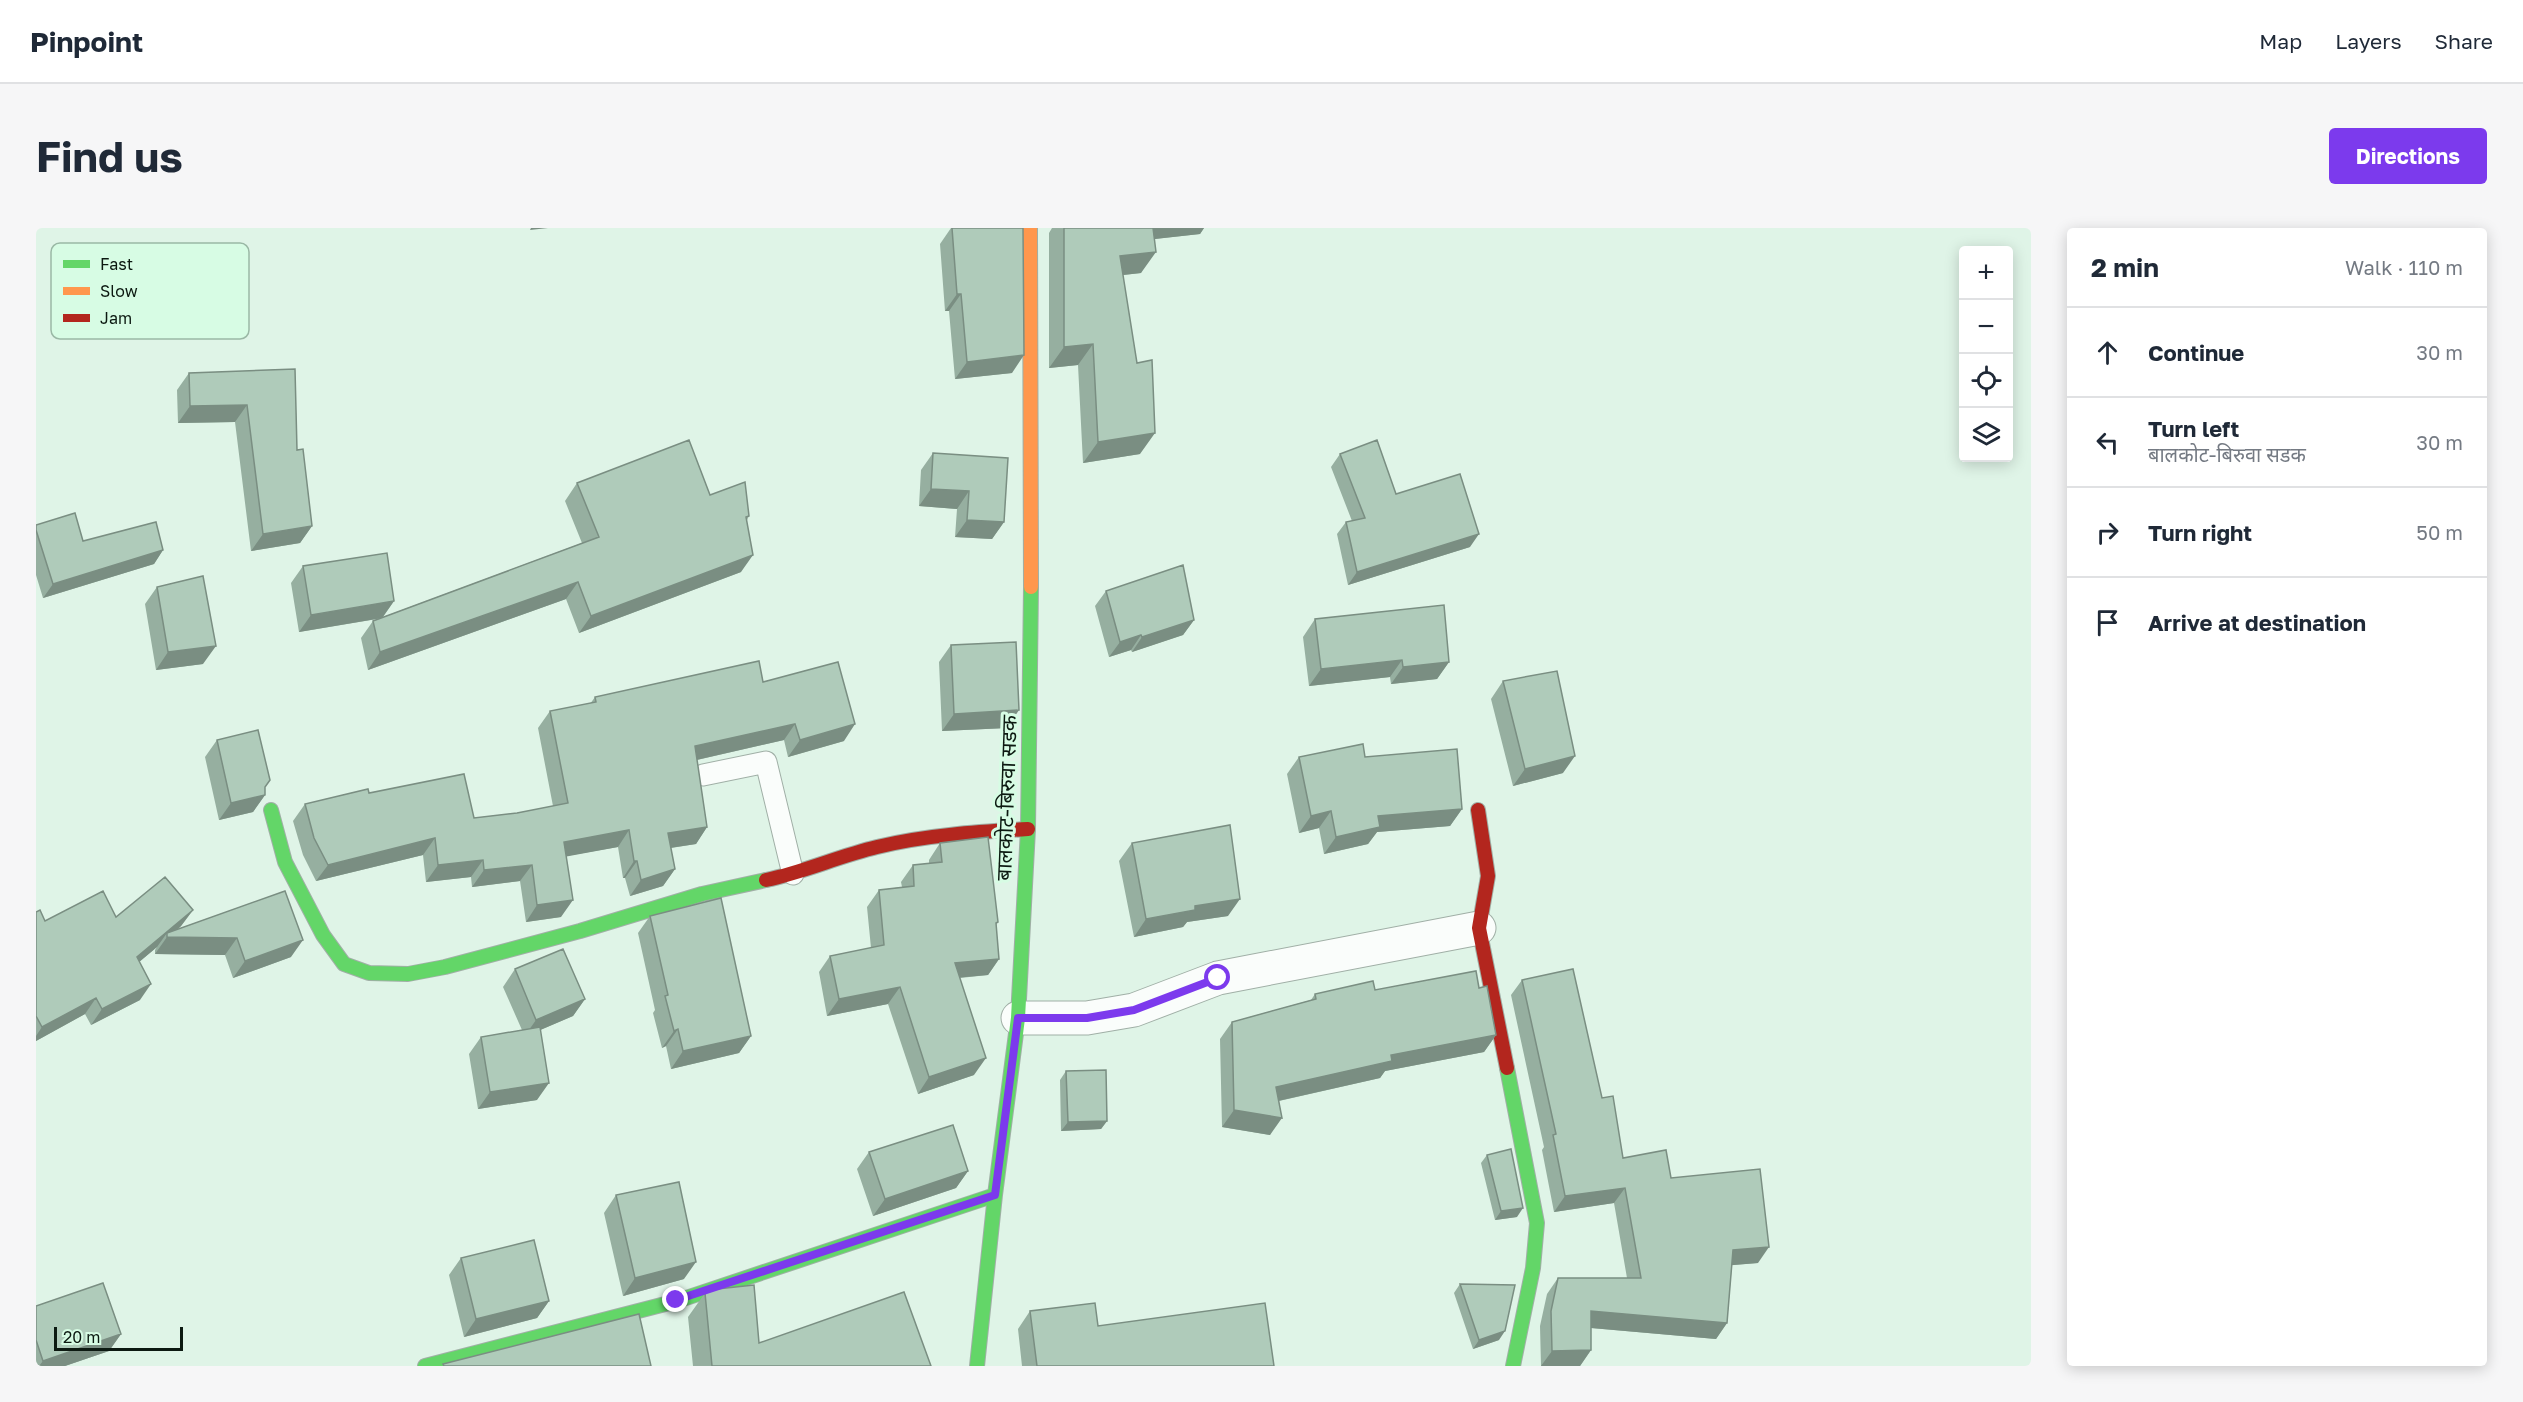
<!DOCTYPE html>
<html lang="en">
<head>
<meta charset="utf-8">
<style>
	:root { --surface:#fff; --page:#f6f6f7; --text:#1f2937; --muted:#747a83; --line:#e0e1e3; --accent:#7c3aed }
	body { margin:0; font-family:"Golos Text","Noto Sans Devanagari",sans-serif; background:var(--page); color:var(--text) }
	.controls { position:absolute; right:18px; top:18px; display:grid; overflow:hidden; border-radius:6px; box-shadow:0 3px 15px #0003 }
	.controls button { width:54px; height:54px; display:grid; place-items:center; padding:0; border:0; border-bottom:2px solid var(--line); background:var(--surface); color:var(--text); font:30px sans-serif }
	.scale { position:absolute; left:18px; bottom:15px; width:129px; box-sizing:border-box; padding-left:6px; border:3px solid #0c1911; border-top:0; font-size:16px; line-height:21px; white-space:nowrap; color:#0c1911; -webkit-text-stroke:4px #d7fce4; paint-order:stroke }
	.stop { position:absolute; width:18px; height:18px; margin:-14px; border:4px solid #7c3aed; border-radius:50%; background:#fff }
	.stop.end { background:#7c3aed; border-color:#fff; box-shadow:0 2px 6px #0008 }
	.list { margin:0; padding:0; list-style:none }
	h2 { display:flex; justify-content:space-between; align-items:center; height:78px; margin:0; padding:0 24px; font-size:26px }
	h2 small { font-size:20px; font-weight:400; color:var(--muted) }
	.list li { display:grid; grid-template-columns:39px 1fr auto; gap:18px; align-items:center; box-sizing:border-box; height:90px; padding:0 24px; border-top:2px solid var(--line) }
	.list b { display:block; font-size:22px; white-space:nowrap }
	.list p { margin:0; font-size:20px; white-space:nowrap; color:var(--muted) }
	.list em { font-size:20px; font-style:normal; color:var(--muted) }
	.icon { flex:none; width:33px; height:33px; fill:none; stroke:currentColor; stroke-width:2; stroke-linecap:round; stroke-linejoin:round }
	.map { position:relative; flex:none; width:1995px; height:1138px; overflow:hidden; border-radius:6px }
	header { display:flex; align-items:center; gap:36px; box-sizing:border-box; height:84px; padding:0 30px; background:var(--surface); border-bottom:2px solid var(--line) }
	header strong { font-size:28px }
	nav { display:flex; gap:33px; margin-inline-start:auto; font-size:21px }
	.intro { display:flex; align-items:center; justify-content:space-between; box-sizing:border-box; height:144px; padding:0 36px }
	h1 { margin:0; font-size:42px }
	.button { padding:15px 27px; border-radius:6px; background:var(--accent); color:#fff; font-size:21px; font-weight:700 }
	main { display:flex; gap:36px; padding:0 36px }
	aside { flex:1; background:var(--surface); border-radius:6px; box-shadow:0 3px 15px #0003 }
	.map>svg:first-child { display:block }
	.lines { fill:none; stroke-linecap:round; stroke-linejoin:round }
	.lane-casing { stroke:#a0afa6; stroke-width:23 }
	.street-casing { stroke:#a0afa6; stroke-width:35 }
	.fast-casing { stroke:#a0afa6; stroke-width:16 }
	.slow-casing { stroke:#a0afa6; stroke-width:16 }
	.jam-casing { stroke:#a0afa6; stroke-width:16 }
	.lane { stroke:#fafdfb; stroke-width:21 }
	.street { stroke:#fafdfb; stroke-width:33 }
	.fast { stroke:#63d668; stroke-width:14 }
	.slow { stroke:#ff974d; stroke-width:14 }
	.jam { stroke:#b3261e; stroke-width:14 }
	.wall { fill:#96afa0 }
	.shaded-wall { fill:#7a8e82 }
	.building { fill:#afcbba; stroke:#7a8e82; stroke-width:1.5 }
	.route { stroke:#7c3aed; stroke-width:8 }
	.labels { text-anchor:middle; stroke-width:6; stroke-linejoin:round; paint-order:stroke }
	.street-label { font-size:21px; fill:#0c1911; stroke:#d7fce4 }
	.key { fill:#d7fce4; stroke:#9ab8a5; stroke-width:1.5 }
	.key-label { font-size:16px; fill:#0c1911 }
</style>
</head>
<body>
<header>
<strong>Pinpoint</strong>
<nav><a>Map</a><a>Layers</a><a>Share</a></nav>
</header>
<div class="intro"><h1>Find us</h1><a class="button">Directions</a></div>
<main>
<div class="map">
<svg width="1995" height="1138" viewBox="0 0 1995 1138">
	<rect width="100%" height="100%" fill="#dff4e7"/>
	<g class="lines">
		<defs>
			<path id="lane" d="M 667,547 L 730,534 L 757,646"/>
			<path id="street" d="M 982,790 L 1051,790 L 1098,782 L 1182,750 L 1443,700"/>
			<path id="fast" d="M 235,582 L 249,634 L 287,707 L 308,736 L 333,745 L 372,746 L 409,739 L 544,703 L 666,666 L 730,652
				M 1471,840 L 1501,995 L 1497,1040 L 1477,1138
				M 389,1138 L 641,1073 L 959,967
				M 941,1138 L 959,967 L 982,790 L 992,601 L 995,359"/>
			<path id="slow" d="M 994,0 L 995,359"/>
			<path id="jam" d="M 1442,582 L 1452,648 L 1443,700 L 1471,840
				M 730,652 C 768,644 803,628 841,619 C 890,607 941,604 992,601"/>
		</defs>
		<use href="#lane" class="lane-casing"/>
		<use href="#street" class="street-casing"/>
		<use href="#fast" class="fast-casing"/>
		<use href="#slow" class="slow-casing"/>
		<use href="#jam" class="jam-casing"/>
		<use href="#lane" class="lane"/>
		<use href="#street" class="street"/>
		<use href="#fast" class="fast"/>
		<use href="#slow" class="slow"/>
		<use href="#jam" class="jam"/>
	</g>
	<path class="wall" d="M 915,0 L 987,0 L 976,145 L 919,151 L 913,83 L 909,83 L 904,16 Z
		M 1016,0 L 1168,0 L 1164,6 L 1118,11 L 1105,45 L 1087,47 L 1104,226 L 1047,235 L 1042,137 L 1013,140 L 1013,5 Z
		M 259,141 L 261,222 L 276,298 L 264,315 L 215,323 L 199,194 L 142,195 L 141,162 L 153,145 Z
		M 897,225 L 968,294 L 956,311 L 919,309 L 921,281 L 883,278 L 885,242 Z
		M 1304,226 L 1360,266 L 1434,319 L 1312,357 L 1301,306 L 1310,294 L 1316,293 L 1295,239 Z
		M 541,255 L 674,267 L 713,288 L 711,292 L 705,344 L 543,405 L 530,371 L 332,442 L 325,410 L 337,393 L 341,391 L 263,404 L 255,355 L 267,338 L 358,373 L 347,389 L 546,315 L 529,273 Z
		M 0,297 L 47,313 L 127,322 L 118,336 L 7,370 L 0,347 Z
		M 121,359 L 167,436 L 120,442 L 109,376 Z
		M 1070,363 L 1158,392 L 1147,407 L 1096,424 L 1095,422 L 1073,429 L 1059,378 Z
		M 1279,391 L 1413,434 L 1401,451 L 1355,456 L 1354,449 L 1273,458 L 1267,409 Z
		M 915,417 L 971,500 L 906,503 L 903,434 Z
		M 1467,453 L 1527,545 L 1477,558 L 1455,471 Z
		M 727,454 L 808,513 L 752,529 L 748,512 L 661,532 L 671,599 L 660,616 L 635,620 L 639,641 L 627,658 L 594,668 L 589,650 L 587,650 L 582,619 L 530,628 L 525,689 L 490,694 L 484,653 L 436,659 L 435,649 L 390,654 L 387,627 L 280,653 L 267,627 L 257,593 L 269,576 L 333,565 L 438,590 L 481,585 L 517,578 L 502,500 L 514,483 L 554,476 L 559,469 Z
		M 181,512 L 229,559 L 229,567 L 217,584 L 183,592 L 169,529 Z
		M 1263,529 L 1329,529 L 1426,581 L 1414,598 L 1341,604 L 1332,616 L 1288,626 L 1283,600 L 1263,605 L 1251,546 Z
		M 904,615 L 962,694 L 960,697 L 963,731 L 952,747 L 924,750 L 938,847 L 882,866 L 852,776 L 791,788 L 783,744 L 794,728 L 835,720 L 831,679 L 843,662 L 866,659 L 865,654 L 877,637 L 893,636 L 893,632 Z
		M 1096,615 L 1192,688 L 1151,694 L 1147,699 L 1098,709 L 1083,633 Z
		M 249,663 L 255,729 L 197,750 L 189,727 L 119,726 L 119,722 L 121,719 L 103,734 L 104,772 L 55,797 L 49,786 L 0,813 L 0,684 L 9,693 L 80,689 L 157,682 L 145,698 L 142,701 Z
		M 614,688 L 715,808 L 703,825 L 635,841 L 630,818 L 626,820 L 617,785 L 619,782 L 602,705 Z
		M 479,741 L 549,771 L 537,788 L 504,802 L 501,872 L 442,881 L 433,826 L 445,809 L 486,802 L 467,759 Z
		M 1486,752 L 1566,870 L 1587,930 L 1635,950 L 1722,1035 L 1696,1037 L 1691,1095 L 1680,1111 L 1555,1100 L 1555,1122 L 1544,1138 L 1505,1138 L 1504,1098 L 1511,1066 L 1522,1050 L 1591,1050 L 1578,975 L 1518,984 L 1506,922 L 1508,919 L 1475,767 Z
		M 1443,760 L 1460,807 L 1448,824 L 1349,843 L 1344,850 L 1243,873 L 1234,907 L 1186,899 L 1184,811 L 1196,794 L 1275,772 L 1279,766 L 1339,762 Z
		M 1030,843 L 1071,893 L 1065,901 L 1025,903 L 1024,852 Z
		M 833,924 L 932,943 L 920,960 L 837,988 L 821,941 Z
		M 1451,927 L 1481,989 L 1459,992 L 1445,935 Z
		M 580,967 L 648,1051 L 587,1068 L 568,985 Z
		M 425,1030 L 513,1073 L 501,1090 L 428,1109 L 413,1047 Z
		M 1424,1056 L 1463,1112 L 1437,1121 L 1418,1065 Z
		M 669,1065 L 723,1115 L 895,1138 L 657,1138 L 652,1089 Z
		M 0,1078 L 85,1106 L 73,1123 L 29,1138 L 0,1138 Z
		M 994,1083 L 1062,1098 L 1238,1138 L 986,1138 L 982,1101 Z"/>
	<path class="shaded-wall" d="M 495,0 L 512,0 L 494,2 Z
		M 1110,0 L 1168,0 L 1164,6 L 1101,13 Z
		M 1120,24 L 1105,45 L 1069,49 L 1084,28 Z
		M 921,66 L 925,66 L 913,83 L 909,83 Z
		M 1057,116 L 1042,137 L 1013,140 L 1028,119 Z
		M 988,127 L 976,145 L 919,151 L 931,134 Z
		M 211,177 L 199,194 L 142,195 L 154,178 Z
		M 1119,205 L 1104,226 L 1047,235 L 1062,214 Z
		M 895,261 L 933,263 L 921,281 L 883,278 Z
		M 931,292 L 968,294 L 956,311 L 919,309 Z
		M 276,298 L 264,315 L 215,323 L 227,306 Z
		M 1443,306 L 1434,319 L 1312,357 L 1321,344 Z
		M 127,322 L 118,336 L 7,370 L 17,356 Z
		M 717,327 L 705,344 L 543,405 L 555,388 Z
		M 542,354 L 530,371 L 332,442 L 344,424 Z
		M 358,373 L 346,390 L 263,404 L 275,387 Z
		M 1158,392 L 1147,407 L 1096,424 L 1106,409 Z
		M 1105,407 L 1095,422 L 1073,429 L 1084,414 Z
		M 180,418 L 167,436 L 120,442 L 132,424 Z
		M 1366,432 L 1354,449 L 1273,458 L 1285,441 Z
		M 1413,434 L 1401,451 L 1355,456 L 1367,439 Z
		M 983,482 L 971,500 L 906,503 L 918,486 Z
		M 759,496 L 748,512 L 647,535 L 659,518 Z
		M 819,496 L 808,513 L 752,529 L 764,512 Z
		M 1539,528 L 1527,545 L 1477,558 L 1489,541 Z
		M 229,567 L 217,584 L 183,592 L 195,575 Z
		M 1426,581 L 1414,598 L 1341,604 L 1332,616 L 1288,626 L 1300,609 L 1342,588 Z
		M 1295,583 L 1283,600 L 1263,605 L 1275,588 Z
		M 671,599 L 660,616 L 620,622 L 632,605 Z
		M 593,602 L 582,619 L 517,631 L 528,614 Z
		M 399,610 L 387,627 L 280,653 L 292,637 Z
		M 447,632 L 435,649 L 390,654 L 402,637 Z
		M 598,633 L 601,633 L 589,650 L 587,650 Z
		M 496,637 L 484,653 L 436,659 L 448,642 Z
		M 639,641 L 627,658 L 594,668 L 605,652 Z
		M 1204,671 L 1192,688 L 1151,694 L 1147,699 L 1098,709 L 1110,691 L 1159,678 Z
		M 537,672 L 525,689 L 490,694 L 501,677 Z
		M 157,682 L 145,698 L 133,709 L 201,710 L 189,727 L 119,726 L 131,709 L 131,705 L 121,719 L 90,745 L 101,729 Z
		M 267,712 L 255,729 L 197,750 L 209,733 Z
		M 963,731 L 952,747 L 907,751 L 919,735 Z
		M 115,756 L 104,772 L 55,797 L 66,781 Z
		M 864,759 L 852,776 L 791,788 L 803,771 Z
		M 60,770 L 49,786 L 0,813 L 0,808 L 6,799 Z
		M 549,771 L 537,788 L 488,809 L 500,792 Z
		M 642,801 L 630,818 L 626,820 L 638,803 Z
		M 1460,807 L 1448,824 L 1349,843 L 1344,850 L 1228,876 L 1240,859 L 1355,827 Z
		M 715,808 L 703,825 L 635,841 L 647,823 Z
		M 950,830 L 938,847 L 882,866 L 893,849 Z
		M 513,855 L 501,872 L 442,881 L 454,864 Z
		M 1198,882 L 1246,890 L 1234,907 L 1186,899 Z
		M 1071,893 L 1065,901 L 1025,903 L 1032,894 Z
		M 932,943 L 920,960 L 837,988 L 849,971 Z
		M 1589,960 L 1578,975 L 1518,984 L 1529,968 Z
		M 1487,980 L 1481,989 L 1459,992 L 1465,983 Z
		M 1733,1019 L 1722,1035 L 1686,1038 L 1697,1022 Z
		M 660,1034 L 648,1051 L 587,1068 L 599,1050 Z
		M 513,1073 L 501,1090 L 428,1109 L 440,1091 Z
		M 1555,1083 L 1691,1095 L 1680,1111 L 1544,1099 Z
		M 1469,1103 L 1463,1112 L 1437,1121 L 1443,1112 Z
		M 85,1106 L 73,1123 L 29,1138 L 3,1138 L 7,1133 Z
		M 1555,1122 L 1544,1138 L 1505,1138 L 1516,1123 Z"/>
	<path class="building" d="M 916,0 L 987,0 L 988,127 L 931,134 L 925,66 L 921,66 Z
		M 1028,0 L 1117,0 L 1120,24 L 1084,28 L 1101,135 L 1116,132 L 1119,205 L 1062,214 L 1057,116 L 1028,119 Z
		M 259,141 L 261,222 L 267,221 L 276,298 L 227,306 L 211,177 L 154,178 L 153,145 Z
		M 653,212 L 674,267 L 709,254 L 713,288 L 710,289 L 717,327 L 555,388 L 542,354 L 344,424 L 337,393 L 563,309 L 541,255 Z
		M 1341,212 L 1360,266 L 1424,246 L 1443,306 L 1321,344 L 1310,294 L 1329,290 L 1304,226 Z
		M 897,225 L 972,230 L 968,294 L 931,292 L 933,263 L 895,261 Z
		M 39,285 L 47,313 L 120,294 L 127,322 L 17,356 L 0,302 L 0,297 Z
		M 351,325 L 358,373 L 275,387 L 267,338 Z
		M 1147,337 L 1158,392 L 1106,409 L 1105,407 L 1084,414 L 1070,363 Z
		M 167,348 L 180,418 L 132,424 L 121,359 Z
		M 1408,377 L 1413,434 L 1367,439 L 1366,432 L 1285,441 L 1279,391 Z
		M 980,414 L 983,482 L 918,486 L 915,417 Z
		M 723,433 L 727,454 L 802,434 L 819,496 L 764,512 L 759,496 L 659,518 L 671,599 L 632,605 L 639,641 L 605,652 L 601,633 L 598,633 L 593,602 L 528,614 L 537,672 L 501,677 L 496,637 L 448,642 L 447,632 L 402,637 L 399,610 L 292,637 L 278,610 L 269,576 L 332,561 L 333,565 L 428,546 L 438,590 L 481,585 L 532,575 L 514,483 L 560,474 L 559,469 Z
		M 1521,443 L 1539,528 L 1489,541 L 1467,453 Z
		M 222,502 L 234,552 L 229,559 L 229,567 L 195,575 L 181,512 Z
		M 1327,516 L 1329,529 L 1421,521 L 1426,581 L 1342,588 L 1344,599 L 1300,609 L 1295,583 L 1275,588 L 1263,529 Z
		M 1194,597 L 1204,671 L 1159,678 L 1159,682 L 1110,691 L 1096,615 Z
		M 952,609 L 962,694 L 960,695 L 963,731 L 919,735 L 950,830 L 893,849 L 864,759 L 803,771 L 794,728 L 848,717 L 843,662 L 878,658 L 877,637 L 906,634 L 904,615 Z
		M 129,649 L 157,682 L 101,729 L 115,756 L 66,781 L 60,770 L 6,799 L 0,788 L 0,684 L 4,682 L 9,693 L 67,663 L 80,689 Z
		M 249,663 L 267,712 L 209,733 L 201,710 L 131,709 L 131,705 Z
		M 685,670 L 715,808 L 647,823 L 642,801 L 638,803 L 629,768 L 632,767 L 614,688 Z
		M 527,721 L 549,771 L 500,792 L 479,741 Z
		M 1537,741 L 1566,870 L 1577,868 L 1587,930 L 1630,922 L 1635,950 L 1724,941 L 1733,1019 L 1697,1022 L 1691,1095 L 1555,1083 L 1555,1122 L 1516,1123 L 1515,1083 L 1522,1050 L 1605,1050 L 1589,960 L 1529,968 L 1517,907 L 1520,906 L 1486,752 Z
		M 1440,743 L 1443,760 L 1451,758 L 1460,807 L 1355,827 L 1356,833 L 1240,859 L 1246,890 L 1198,882 L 1196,794 L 1280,771 L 1279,766 L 1337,753 L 1339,762 Z
		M 504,799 L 513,855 L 454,864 L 445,809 Z
		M 1070,842 L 1071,893 L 1032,894 L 1030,843 Z
		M 917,897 L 932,943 L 849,971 L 833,924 Z
		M 1475,921 L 1487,980 L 1465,983 L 1451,927 Z
		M 643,954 L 660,1034 L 599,1050 L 580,967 Z
		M 498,1012 L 513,1073 L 440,1091 L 425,1030 Z
		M 67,1055 L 85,1106 L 7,1133 L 0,1112 L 0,1078 Z
		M 1424,1056 L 1479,1057 L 1469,1103 L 1443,1112 Z
		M 718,1057 L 723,1115 L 868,1064 L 895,1138 L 676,1138 L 669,1065 L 681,1061 Z
		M 1059,1075 L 1062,1098 L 1229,1075 L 1238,1138 L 1001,1138 L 994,1083 Z
		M 603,1086 L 615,1138 L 408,1138 L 407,1136 Z"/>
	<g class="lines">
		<path class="route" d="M 640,1072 L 959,967 L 982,790 L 1051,790 L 1098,782 L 1182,750"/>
	</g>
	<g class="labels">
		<g class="street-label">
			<text transform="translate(971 570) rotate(-88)" y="7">बालकोट-बिरुवा सडक</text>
		</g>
	</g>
	<rect x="15" y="15" width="198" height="96" rx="9" class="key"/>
	<rect x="27" y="32" width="27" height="8" fill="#63d668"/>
	<rect x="27" y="59" width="27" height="8" fill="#ff974d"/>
	<rect x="27" y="86" width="27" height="8" fill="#b3261e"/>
	<g class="key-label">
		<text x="64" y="42">Fast</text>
		<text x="64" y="69">Slow</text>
		<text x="64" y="96">Jam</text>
	</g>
</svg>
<div class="controls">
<button>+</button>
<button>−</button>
<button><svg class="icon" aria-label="locate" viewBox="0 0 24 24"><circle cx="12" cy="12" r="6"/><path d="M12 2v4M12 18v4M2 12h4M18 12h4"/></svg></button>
<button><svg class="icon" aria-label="layers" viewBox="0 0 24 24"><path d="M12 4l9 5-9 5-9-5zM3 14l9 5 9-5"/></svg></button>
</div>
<div class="scale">20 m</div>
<div class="stop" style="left:1182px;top:750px"></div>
<div class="stop end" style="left:640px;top:1072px"></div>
</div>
<aside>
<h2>2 min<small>Walk · 110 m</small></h2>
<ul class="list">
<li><svg class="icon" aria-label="ahead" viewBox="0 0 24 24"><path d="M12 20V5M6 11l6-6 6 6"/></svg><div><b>Continue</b></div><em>30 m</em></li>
<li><svg class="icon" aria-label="left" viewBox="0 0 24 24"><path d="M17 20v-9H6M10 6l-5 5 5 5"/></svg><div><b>Turn left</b><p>बालकोट-बिरुवा सडक</p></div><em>30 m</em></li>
<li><svg class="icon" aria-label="right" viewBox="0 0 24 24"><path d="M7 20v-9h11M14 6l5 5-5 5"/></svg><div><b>Turn right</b></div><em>50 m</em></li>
<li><svg class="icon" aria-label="arrive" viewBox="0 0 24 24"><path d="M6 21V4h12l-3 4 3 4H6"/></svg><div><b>Arrive at destination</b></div></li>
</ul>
</aside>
</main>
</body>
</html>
